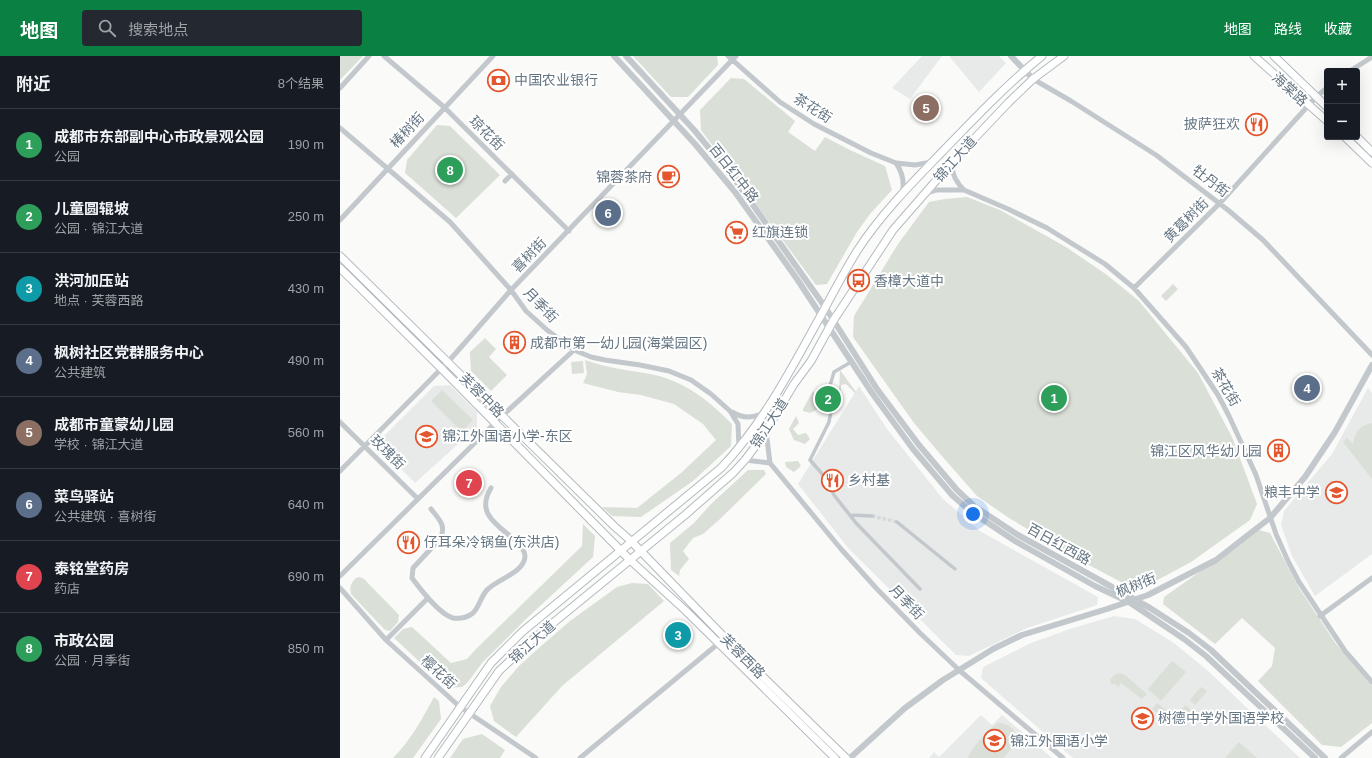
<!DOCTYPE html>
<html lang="zh">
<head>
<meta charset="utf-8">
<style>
	:root { --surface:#171b24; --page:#242831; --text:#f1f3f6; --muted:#9ea1a6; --line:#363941; --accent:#0b8043 }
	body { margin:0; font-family:Arial,"Noto Sans SC",sans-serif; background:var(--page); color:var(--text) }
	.controls { position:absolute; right:12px; top:12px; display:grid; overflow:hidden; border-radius:4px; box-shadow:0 4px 16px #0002 }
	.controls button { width:36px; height:36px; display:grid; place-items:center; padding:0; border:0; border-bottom:1px solid var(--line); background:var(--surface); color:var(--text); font:20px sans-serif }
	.you { position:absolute; left:633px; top:458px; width:14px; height:14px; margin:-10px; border:3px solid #fff; border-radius:50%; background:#1a73e8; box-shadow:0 0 0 6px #1a73e833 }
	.badge { display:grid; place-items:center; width:26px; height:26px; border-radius:50%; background:var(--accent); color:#fff; font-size:13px; font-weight:700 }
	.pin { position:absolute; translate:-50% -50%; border:2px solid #fff; box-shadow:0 1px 4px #0006 }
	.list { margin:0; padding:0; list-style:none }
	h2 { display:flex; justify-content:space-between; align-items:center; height:52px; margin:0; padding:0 16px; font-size:17px }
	h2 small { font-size:13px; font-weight:400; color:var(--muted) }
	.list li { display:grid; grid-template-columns:26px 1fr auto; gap:12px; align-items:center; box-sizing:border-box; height:72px; padding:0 16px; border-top:1px solid var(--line) }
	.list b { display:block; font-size:15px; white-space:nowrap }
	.list p { margin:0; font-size:13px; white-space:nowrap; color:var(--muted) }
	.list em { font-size:13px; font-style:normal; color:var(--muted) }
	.icon { flex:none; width:22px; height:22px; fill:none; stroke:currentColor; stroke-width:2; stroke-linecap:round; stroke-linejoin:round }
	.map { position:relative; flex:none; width:1032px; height:702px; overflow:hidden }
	header { display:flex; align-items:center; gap:24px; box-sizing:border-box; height:56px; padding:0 20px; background:var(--accent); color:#fff }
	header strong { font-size:19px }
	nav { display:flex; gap:22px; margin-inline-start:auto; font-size:14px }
	.search { width:280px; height:36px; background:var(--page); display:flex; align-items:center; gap:10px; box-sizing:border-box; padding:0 14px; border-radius:4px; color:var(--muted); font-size:15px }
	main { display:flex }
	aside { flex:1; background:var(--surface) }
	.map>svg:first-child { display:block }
	.built { fill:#e8e9e9 }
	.green { fill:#dadfd7 }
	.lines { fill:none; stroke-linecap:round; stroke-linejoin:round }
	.pedestrian-tunnel { stroke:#d5d9db; stroke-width:3.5; stroke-dasharray:3.5 2; stroke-linecap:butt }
	.secondary-casing { stroke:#b3babf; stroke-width:9 }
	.pedestrian { stroke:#c3c8cc; stroke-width:3.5 }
	.minor { stroke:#c3c8cc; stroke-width:5 }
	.tertiary { stroke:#c3c8cc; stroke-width:6 }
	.secondary { stroke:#fff; stroke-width:7 }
	.labels { text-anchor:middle; stroke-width:4; stroke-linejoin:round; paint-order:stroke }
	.poi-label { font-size:14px; fill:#657683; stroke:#fff; text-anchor:start }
	.street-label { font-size:14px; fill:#657683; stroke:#fff }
</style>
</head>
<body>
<header>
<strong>地图</strong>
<div class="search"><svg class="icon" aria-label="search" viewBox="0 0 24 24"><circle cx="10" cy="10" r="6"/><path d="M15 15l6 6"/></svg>搜索地点</div>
<nav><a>地图</a><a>路线</a><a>收藏</a></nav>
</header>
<main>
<aside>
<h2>附近<small>8个结果</small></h2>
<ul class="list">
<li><span class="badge" style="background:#2e9e5b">1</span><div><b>成都市东部副中心市政景观公园</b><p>公园</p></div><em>190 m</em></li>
<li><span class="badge" style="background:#2e9e5b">2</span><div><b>儿童圆辊坡</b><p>公园 · 锦江大道</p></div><em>250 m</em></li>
<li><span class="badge" style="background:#0f9aa8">3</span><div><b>洪河加压站</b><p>地点 · 芙蓉西路</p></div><em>430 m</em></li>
<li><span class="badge" style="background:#5c6f8a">4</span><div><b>枫树社区党群服务中心</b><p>公共建筑</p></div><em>490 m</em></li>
<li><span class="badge" style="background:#8d6e63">5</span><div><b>成都市童蒙幼儿园</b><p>学校 · 锦江大道</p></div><em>560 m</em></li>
<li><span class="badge" style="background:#5c6f8a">6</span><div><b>菜鸟驿站</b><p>公共建筑 · 喜树街</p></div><em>640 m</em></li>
<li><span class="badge" style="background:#e0444e">7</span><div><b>泰铭堂药房</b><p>药店</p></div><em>690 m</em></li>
<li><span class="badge" style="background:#2e9e5b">8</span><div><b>市政公园</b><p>公园 · 月季街</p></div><em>850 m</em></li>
</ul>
</aside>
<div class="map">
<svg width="1032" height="702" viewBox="0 0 1032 702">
	<rect width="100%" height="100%" fill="#fafaf8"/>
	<path class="built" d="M 582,0 L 602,0 L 570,43 L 552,32 Z
		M 609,0 L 659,0 L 666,7 L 639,36 Z
		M 110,329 L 137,356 L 137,371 L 75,427 L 36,388 L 94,330 Z
		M 519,330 L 547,373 L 603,443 L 640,475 L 758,541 L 757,549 L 687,572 L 629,600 L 616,599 L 509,493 L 458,428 Z
		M 1028,332 L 1032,337 L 1032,498 L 975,540 L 952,500 L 941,469 L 944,455 L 992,398 Z
		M 774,560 L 795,563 L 834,587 L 867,614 L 960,702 L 733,702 L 641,622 L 643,611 L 691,587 L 730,573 Z
		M 641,659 L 652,669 L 662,659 L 712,702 L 589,702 L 594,696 L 599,701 Z"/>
	<path class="green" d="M 0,0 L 23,0 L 0,24 Z
		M 293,0 L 377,0 L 378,9 L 348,41 L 331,41 Z
		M 391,22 L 404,23 L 455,65 L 448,76 L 475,95 L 485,81 L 510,94 L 545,110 L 552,134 L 530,158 L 517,176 L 487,228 L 476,229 L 361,74 L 360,54 Z
		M 97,69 L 110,70 L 160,119 L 116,162 L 65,117 L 67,104 Z
		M 627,141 L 660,154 L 726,191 L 767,219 L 799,245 L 858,317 L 892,381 L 917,448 L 910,464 L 851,506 L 812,527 L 797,527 L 781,526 L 747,508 L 669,462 L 637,440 L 601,399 L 574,367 L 513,281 L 514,260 L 558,188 L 589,146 L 605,143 Z
		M 833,228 L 838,233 L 826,245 L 821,240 Z
		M 145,282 L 156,293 L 149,301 L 167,319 L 151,335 L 131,315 L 130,296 Z
		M 245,304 C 254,307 264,310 274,312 C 289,315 304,316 319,320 C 350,329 370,346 392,368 L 391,390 L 353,425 L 301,461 L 272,460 L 262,451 L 297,452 L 341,417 L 376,384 L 363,368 L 334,348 L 301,339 L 278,336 L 243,327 L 247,318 Z
		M 243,305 L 244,317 L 232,318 L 231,306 Z
		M 500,314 L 516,336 L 515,337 L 506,328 L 501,329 L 501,335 L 499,336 Z
		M 102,334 L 133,364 L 122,376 L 91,345 Z
		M 473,335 L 481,343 L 478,353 L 470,357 L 463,355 L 463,353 Z
		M 456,360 L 459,367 L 453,373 L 458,379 L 466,377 L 470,383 L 465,388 L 454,384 L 449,373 Z
		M 1032,367 L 1032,423 L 1003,386 L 1007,382 L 1013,388 C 1015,376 1020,369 1032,367 Z
		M 458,405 L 461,410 L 454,416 L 446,411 L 445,406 Z
		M 408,414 L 424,414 L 426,418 L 380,463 L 363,478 L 353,482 L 343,495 L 349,503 L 340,514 L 339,520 L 331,514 L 330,487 L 354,467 L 371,448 Z
		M 243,468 L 255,480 L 253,501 L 186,563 L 142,607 L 128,626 L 122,631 L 108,632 L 54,582 L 63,573 L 72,571 L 111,607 L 127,603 L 135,594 L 242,490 Z
		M 919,474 L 930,477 L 959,532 L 996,588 L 1032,630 L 1032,667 L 1001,691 L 982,689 L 918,625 L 932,610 L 935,592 L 902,562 L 875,588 L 823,548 L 824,541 Z
		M 20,521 L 24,523 L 59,559 L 58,566 L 50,575 L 45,574 L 11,538 C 9,531 11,527 16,522 Z
		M 292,527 L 308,528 L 324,545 L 222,630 L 176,681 L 154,665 L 150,650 L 161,631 L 179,610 L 192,598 L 230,565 L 277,531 Z
		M 832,605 L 846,616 L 821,645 L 808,633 Z
		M 780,617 L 785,619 L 807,638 L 802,643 L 781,627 L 778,631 L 775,628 L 771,628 L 770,624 L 774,619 Z
		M 861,631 L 867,635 L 855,649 L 850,644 Z
		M 94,641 L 99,645 L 101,663 L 73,702 L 53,702 C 71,684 82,663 94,641 Z
		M 817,647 L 833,659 L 833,667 L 832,669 L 812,653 Z
		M 845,649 L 851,654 L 840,667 L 837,668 L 836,660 Z
		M 659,667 C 669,668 680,675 675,686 C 673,692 667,697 663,702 L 628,702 C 630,694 651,670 659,667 Z
		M 142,678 L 165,694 L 160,702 L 110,702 L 123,683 Z
		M 899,686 L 917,702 L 885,702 Z"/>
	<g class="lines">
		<path class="pedestrian-tunnel" d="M 532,460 L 557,466"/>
		<defs>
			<path id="secondary" d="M 914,0 L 987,65
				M 934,0 L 987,51
				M 1005,81 L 1032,107
				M 1017,81 L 1032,96
				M 0,200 L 274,470 L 291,485 L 417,615 L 506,702
				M 0,212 L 101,312 L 290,504 L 346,555 L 495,702
				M 85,702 L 151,607 L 182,576 L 381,412 C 423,368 451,313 480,261 C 492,239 504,216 517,195 C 541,158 572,127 602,96 C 634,63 666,29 702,0
				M 98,702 L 159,615 L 191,585 L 345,459 L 393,417 L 405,404 L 423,380 L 454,328 L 471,305 L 493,265 L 553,174 L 614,104 L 669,46 L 693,23 L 724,0"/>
		</defs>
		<use href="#secondary" class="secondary-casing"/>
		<path class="pedestrian" d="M 511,306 L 494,316 L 489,333 L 492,350 L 489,366 L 470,404 L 484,420 L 494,439 L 516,467 L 580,533
			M 510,459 L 532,460
			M 557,466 L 615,513"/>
		<path class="minor" d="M 44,0 L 104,51 L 229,175
			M 388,0 L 440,46 L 474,68 L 531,97 L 556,107 L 575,109 L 592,106
			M 1010,15 L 1032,1
			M 693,23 L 731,45 L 816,99 L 888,154 L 923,184 L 1032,299
			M 0,32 L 29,0
			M 0,72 L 110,166 L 171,234 L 186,255 L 207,274 L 234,294 L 251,301 L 265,304 L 300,309 L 329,315 L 351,324 L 371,338 L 390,355 L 398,368 L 399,392
			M 613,105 C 610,117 616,126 624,134
			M 556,107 C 563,117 565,126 562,138
			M 165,125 L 172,118
			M 586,137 L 596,134 L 624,134 L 668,153 L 707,172 L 765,208 L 794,232 L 846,291 L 878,339 L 889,360 L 916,419 L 936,478 L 948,505 L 959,526 L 1005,595 L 1032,626
			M 0,164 L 153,0
			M 794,232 L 880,147 L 977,40 L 987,32
			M 392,356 C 404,363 411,362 424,357
			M 0,366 L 78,443
			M 426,375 L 430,407
			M 405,404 L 430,407 L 501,493 L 537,533 L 580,577 L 619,614 L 723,702
			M 0,415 L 108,306 L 171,234 L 396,0
			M 91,453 C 99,463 107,470 100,483 L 73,512 L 72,522 C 81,534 99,558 113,562 C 120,563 128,561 133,557 C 140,550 141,539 148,533 C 158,523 185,516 185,500 C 185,494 180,489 176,485 C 158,469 135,458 151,432
			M 0,520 L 162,360 L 234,294
			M 0,532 L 46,584 L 120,651 L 196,702
			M 980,560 L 1032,522
			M 46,584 L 88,542
			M 240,702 L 379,587
			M 1001,702 L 1032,676"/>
		<path class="tertiary" d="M 274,0 L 355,88 L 395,136 L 457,223 L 532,337 L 573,393 L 612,439 L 630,455 L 675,485 L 755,530 L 789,546 L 844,583 L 866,600 L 975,702
			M 286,0 L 355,75 L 396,125 L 485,251 L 537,333 L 579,389 L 617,434 L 634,450 L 678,479 L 810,552 L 849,577 L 871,594 L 985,702
			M 671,0 L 693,23
			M 510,702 L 565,652 L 603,624 L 653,593 L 682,579 L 767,553 L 808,539 L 876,504 L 908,479 L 930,462 L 965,421 L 995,376 L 1032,309"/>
		<use href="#secondary" class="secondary"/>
	</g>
	<defs>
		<symbol id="bank-ring" viewBox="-11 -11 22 22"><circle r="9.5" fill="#fff" stroke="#e4572e" stroke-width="1.5"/><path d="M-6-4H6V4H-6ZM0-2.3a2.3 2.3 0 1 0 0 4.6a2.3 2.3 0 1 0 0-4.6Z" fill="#e4572e"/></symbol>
		<symbol id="restaurant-ring" viewBox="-11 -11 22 22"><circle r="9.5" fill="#fff" stroke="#e4572e" stroke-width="1.5"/><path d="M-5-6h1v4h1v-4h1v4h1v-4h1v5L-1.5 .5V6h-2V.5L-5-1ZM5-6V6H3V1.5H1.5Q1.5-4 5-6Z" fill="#e4572e"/></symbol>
		<symbol id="cafe-ring" viewBox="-11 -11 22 22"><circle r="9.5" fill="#fff" stroke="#e4572e" stroke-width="1.5"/><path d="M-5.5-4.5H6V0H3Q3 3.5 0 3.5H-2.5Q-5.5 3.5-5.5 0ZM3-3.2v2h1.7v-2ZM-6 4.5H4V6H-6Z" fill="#e4572e"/></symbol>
		<symbol id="supermarket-ring" viewBox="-11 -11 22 22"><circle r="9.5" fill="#fff" stroke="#e4572e" stroke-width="1.5"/><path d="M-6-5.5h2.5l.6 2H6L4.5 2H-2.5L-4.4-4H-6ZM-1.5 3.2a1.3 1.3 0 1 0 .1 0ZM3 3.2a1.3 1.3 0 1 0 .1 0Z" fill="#e4572e"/></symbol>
		<symbol id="bus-ring" viewBox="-11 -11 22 22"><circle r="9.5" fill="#fff" stroke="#e4572e" stroke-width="1.5"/><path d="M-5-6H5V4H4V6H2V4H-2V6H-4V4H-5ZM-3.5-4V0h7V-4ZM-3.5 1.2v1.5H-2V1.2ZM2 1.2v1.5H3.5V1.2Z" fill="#e4572e"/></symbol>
		<symbol id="building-ring" viewBox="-11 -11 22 22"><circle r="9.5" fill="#fff" stroke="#e4572e" stroke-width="1.5"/><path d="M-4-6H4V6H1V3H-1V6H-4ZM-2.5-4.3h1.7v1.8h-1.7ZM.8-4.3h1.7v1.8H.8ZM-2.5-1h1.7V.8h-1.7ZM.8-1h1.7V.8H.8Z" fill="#e4572e"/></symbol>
		<symbol id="school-ring" viewBox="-11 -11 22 22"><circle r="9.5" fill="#fff" stroke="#e4572e" stroke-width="1.5"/><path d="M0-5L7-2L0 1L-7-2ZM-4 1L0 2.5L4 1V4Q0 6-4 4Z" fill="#e4572e"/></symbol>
	</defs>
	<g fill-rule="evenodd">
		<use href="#bank-ring" x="146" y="12" width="25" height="25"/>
		<use href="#restaurant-ring" x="904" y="56" width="25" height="25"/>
		<use href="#cafe-ring" x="316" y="108" width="25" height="25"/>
		<use href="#supermarket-ring" x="384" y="164" width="25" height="25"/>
		<use href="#bus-ring" x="506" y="212" width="25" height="25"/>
		<use href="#building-ring" x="162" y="274" width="25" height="25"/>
		<use href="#school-ring" x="74" y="368" width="25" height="25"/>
		<use href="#building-ring" x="926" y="382" width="25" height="25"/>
		<use href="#restaurant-ring" x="480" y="412" width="25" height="25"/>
		<use href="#school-ring" x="984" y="424" width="25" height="25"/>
		<use href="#restaurant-ring" x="56" y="474" width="25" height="25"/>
		<use href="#school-ring" x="790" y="650" width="25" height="25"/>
		<use href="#school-ring" x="642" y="672" width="25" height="25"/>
	</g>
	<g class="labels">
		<g class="poi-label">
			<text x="174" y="29">中国农业银行</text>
			<text x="900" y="73" text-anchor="end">披萨狂欢</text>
			<text x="312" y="126" text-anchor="end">锦蓉茶府</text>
			<text x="412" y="181">红旗连锁</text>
			<text x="534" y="230">香樟大道中</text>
			<text x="190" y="292">成都市第一幼儿园(海棠园区)</text>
			<text x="102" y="385">锦江外国语小学-东区</text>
			<text x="922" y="400" text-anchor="end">锦江区风华幼儿园</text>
			<text x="508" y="429">乡村基</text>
			<text x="980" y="441" text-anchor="end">粮丰中学</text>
			<text x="84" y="491">仔耳朵冷锅鱼(东洪店)</text>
			<text x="818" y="667">树德中学外国语学校</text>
			<text x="670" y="690">锦江外国语小学</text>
		</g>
		<g class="street-label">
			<text transform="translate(950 33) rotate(42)" y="5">海棠路</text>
			<text transform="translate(473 52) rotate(32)" y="5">茶花街</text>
			<text transform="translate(67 74) rotate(-47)" y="5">椿树街</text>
			<text transform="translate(147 77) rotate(45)" y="5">琼花街</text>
			<text transform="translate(615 103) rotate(-48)" y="5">锦江大道</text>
			<text transform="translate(394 117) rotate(52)" y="5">百日红中路</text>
			<text transform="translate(871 125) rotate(37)" y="5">牡丹街</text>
			<text transform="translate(846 164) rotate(-45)" y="5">黄葛树街</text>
			<text transform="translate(189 199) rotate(-46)" y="5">喜树街</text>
			<text transform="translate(201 249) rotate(46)" y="5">月季街</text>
			<text transform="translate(886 331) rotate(59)" y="5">茶花街</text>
			<text transform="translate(142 339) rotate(45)" y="5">芙蓉中路</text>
			<text transform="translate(429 367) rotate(-57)" y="5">锦江大道</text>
			<text transform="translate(48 396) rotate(45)" y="5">玫瑰街</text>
			<text transform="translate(719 488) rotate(29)" y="5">百日红西路</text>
			<text transform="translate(796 529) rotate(-22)" y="5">枫树街</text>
			<text transform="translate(567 546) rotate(46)" y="5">月季街</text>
			<text transform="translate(192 586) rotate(-41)" y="5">锦江大道</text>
			<text transform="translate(403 600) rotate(45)" y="5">芙蓉西路</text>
			<text transform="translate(99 616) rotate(42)" y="5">樱花街</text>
		</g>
	</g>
</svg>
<div class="controls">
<button>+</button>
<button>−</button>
</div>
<div class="you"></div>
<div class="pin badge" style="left:714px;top:342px;background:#2e9e5b">1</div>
<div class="pin badge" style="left:488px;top:343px;background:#2e9e5b">2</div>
<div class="pin badge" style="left:338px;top:579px;background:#0f9aa8">3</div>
<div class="pin badge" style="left:967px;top:332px;background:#5c6f8a">4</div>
<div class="pin badge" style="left:586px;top:52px;background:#8d6e63">5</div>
<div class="pin badge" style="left:268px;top:157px;background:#5c6f8a">6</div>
<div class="pin badge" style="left:129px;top:427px;background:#e0444e">7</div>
<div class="pin badge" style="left:110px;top:114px;background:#2e9e5b">8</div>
</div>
</main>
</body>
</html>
